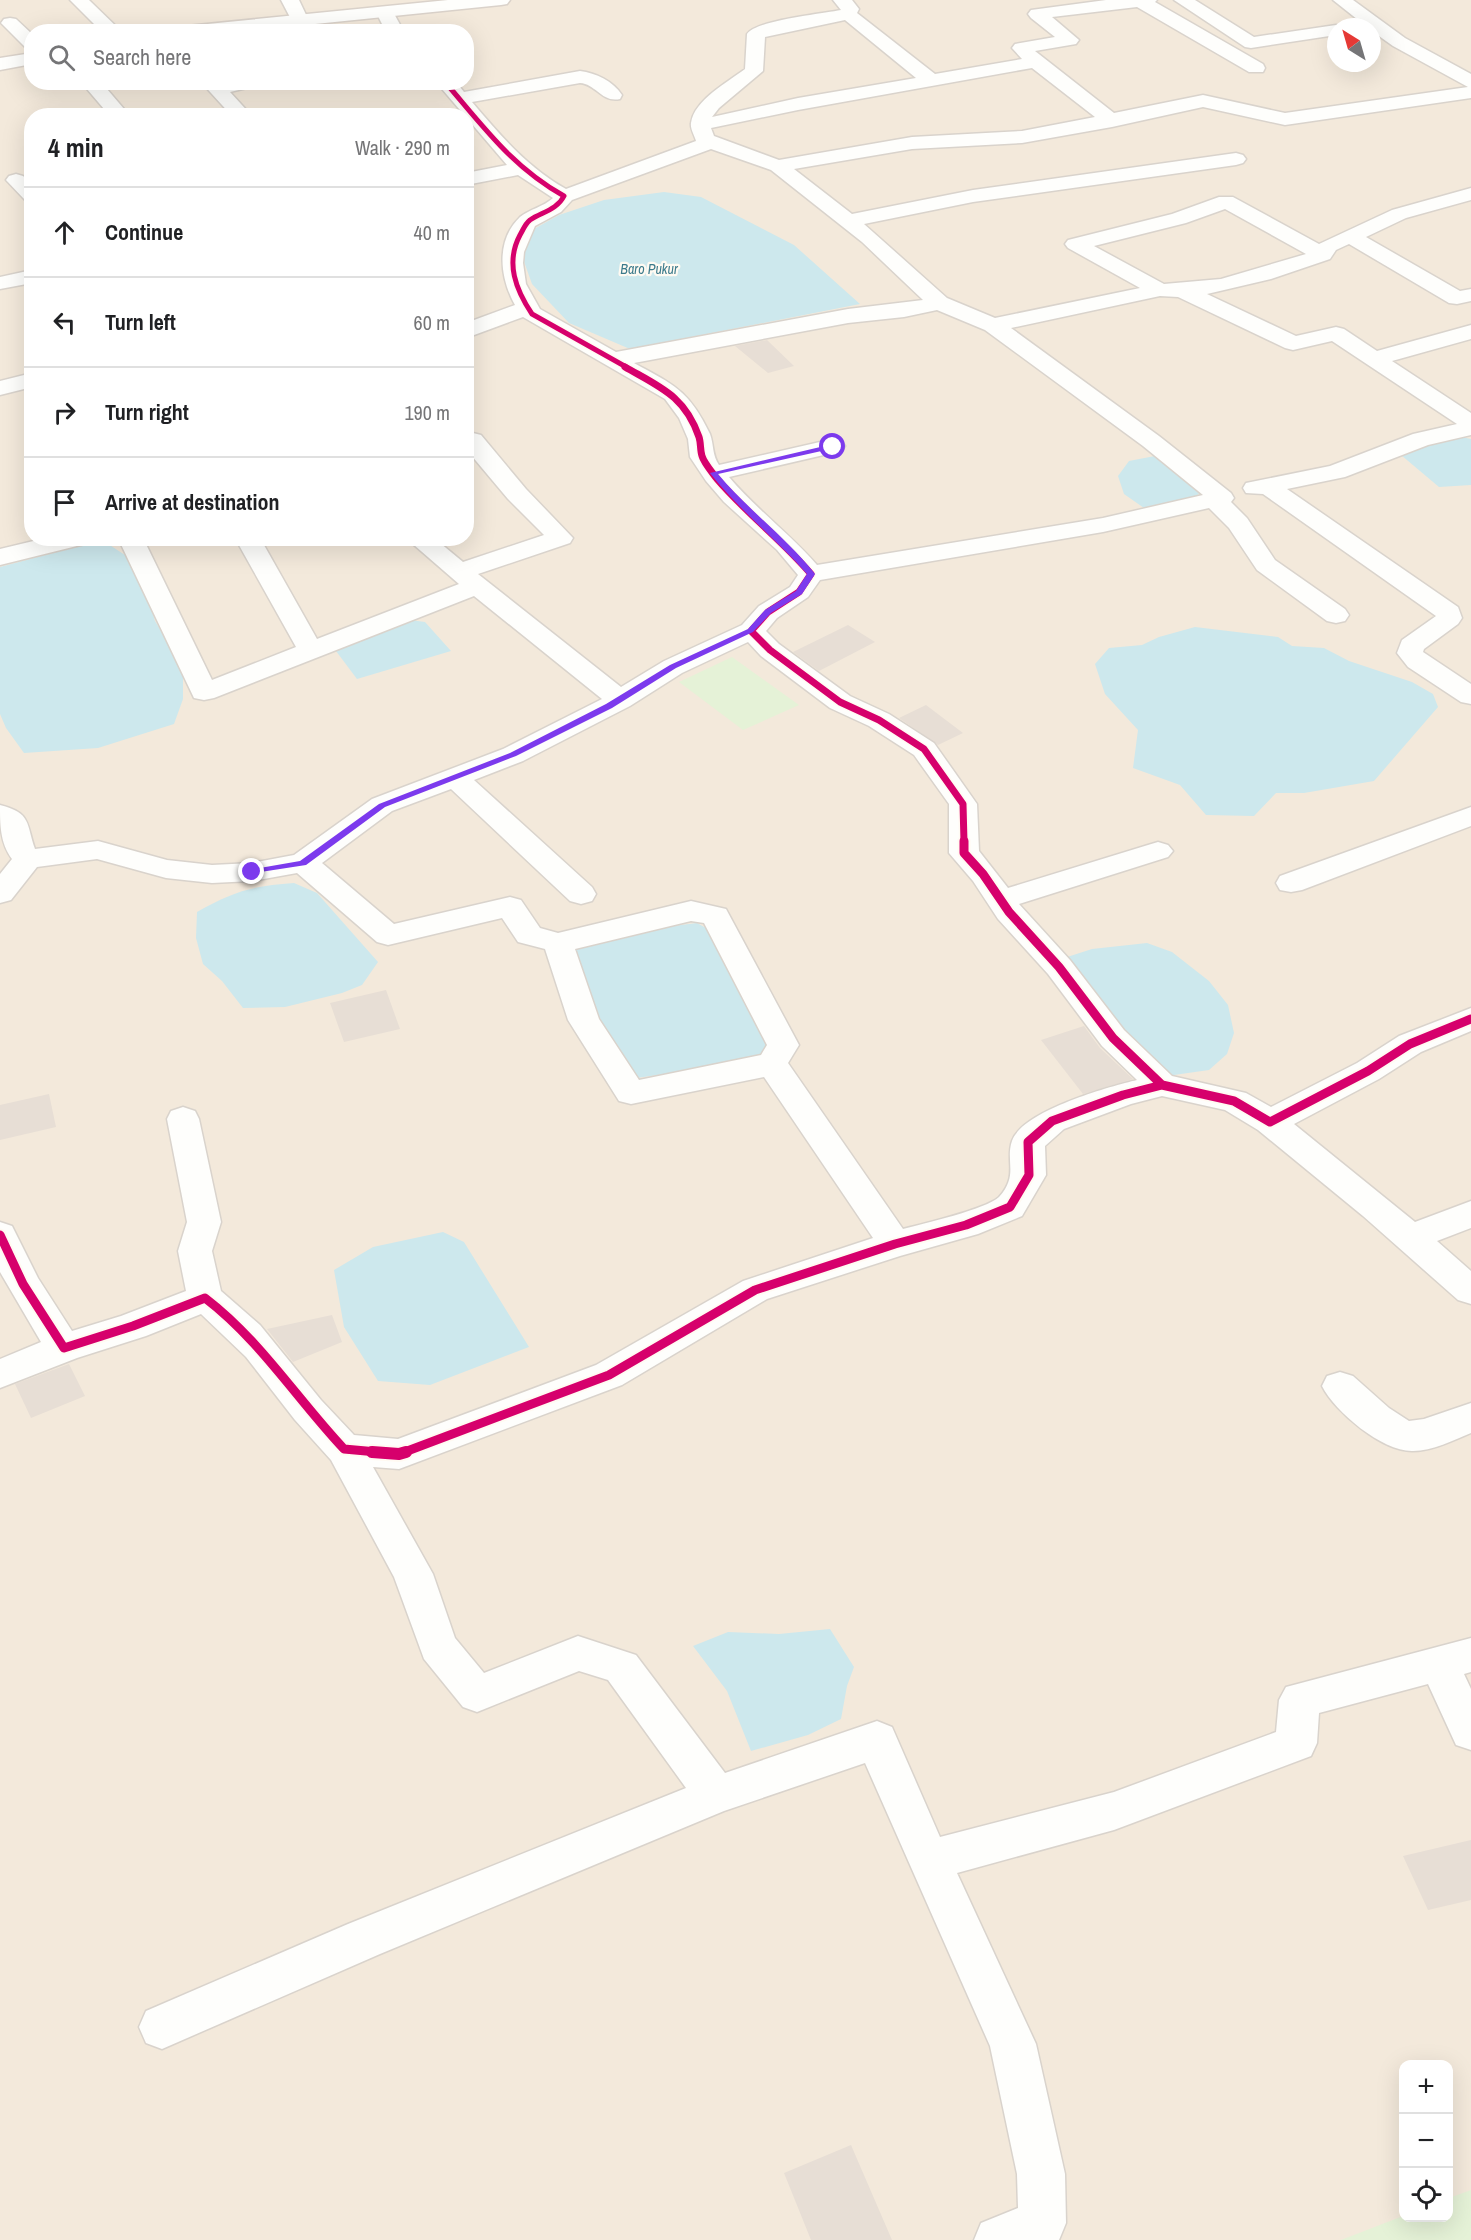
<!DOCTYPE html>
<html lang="en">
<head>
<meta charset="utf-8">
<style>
	:root { --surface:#fff; --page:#f6f6f6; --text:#202124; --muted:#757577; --line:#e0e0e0 }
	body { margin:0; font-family:"Archivo Narrow",sans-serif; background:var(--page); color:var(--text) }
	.controls { position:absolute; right:18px; bottom:18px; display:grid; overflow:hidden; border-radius:12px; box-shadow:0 6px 24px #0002 }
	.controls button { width:54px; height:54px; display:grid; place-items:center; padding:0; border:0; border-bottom:2px solid var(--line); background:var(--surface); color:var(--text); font:30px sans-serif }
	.compass { position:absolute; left:1327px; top:18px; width:54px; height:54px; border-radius:50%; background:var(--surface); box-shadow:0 6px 24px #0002; rotate:323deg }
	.stop { position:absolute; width:18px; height:18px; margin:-14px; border:4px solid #7c3aed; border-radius:50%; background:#fff }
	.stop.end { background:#7c3aed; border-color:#fff; box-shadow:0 2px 6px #0008 }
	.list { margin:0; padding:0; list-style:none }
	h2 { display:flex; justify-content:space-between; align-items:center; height:78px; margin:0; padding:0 24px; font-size:26px }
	h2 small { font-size:20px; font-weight:400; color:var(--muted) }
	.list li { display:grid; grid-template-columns:39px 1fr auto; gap:18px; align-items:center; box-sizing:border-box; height:90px; padding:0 24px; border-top:2px solid var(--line) }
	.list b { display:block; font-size:22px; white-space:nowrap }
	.list em { font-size:20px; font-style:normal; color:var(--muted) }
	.icon { flex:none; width:33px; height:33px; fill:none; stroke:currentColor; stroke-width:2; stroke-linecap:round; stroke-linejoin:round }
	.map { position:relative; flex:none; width:1471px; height:2240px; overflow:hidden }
	.search { position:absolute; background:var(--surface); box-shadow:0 6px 24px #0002; left:24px; top:24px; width:450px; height:66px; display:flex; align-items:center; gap:15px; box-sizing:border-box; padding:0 21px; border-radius:24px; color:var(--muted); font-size:22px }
	.panel { position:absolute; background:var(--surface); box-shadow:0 6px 24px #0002; left:24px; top:108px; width:450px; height:438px; border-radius:24px }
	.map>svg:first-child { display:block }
	.residential { fill:#f3e9db; fill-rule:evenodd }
	.green { fill:#e5f2d7 }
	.water { fill:#cde8ed }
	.building { fill:#e7ded5 }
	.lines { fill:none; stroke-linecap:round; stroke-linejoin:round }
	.street-casing { stroke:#d9d3cc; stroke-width:3 }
	.secondary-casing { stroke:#dad2ca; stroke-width:3 }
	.street { fill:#fefefc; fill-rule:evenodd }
	.secondary { fill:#fefefc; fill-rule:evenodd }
	.cycleway-far3-casing { stroke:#fffaf2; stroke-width:8 }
	.cycleway-far2-casing { stroke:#fffaf2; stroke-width:10 }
	.cycleway-far1-casing { stroke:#fffaf2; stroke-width:13 }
	.cycleway-casing { stroke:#fffaf2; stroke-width:16 }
	.cycleway-far3 { stroke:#d6006c; stroke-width:5 }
	.cycleway-far2 { stroke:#d6006c; stroke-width:7 }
	.cycleway-far1 { stroke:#d6006c; stroke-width:9 }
	.cycleway { stroke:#d6006c; stroke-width:12 }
	.route { fill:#7c3aed }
	.labels { text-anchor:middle; stroke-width:4.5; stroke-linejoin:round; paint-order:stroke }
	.far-water-label { font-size:14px; font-style:italic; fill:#3c7a8b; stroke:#fffaf2 }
</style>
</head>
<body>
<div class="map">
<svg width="1471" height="2240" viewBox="0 0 1471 2240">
	<rect width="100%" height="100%" fill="#faf6ee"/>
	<path class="residential" d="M 0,0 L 1471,0 L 1471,2240 L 0,2240 ZM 1336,27 L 1372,27 L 1372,63 L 1336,63 ZM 32,32 L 466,32 L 466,82 L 32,82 ZM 32,116 L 466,116 L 466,538 L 32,538 ZM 1404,2064 L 1448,2064 L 1448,2218 L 1404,2218 Z"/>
	<path class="green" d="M 732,657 L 799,705 L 743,730 L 679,682 Z
		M 1471,2190 L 1471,2240 L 1341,2240 L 1403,2216 L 1448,2218 L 1449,2198 Z"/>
	<path class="water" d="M 664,192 L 701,197 L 794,245 L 860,304 L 630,349 L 569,323 L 532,284 L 516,239 L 559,215 L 604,200 Z
		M 1451,435 L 1471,439 L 1471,485 L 1439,487 L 1401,455 Z
		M 1160,455 L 1201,491 L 1194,499 L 1144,508 L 1124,494 L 1118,476 L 1129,461 Z
		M 102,540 L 128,557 L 142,576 L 155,621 L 183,667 L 183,699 L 174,724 L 98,748 L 24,753 L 6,728 L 0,714 L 0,567 Z
		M 395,618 L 425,622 L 451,651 L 357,679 L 330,643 Z
		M 1195,627 L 1278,637 L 1292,646 L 1324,648 L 1349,661 L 1412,682 L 1433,694 L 1438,707 L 1374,781 L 1304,793 L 1276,793 L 1254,816 L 1206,815 L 1180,785 L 1133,768 L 1138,730 L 1105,694 L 1095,664 L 1109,648 L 1142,645 L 1159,637 Z
		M 294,883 L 317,893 L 378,962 L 362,985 L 342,993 L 285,1007 L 243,1008 L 222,981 L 203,964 L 196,938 L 197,912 C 234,891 252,886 294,883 Z
		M 697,923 L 706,928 L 767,1030 L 766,1054 L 705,1068 L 630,1079 L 607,1047 L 565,951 L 641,930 Z
		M 1147,943 L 1172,952 L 1209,981 L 1228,1005 L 1234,1033 L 1227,1054 L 1209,1070 L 1160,1077 L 1061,959 L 1092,949 Z
		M 443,1232 L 464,1242 L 529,1347 L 430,1385 L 378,1381 L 344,1327 L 334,1270 L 373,1247 Z
		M 830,1629 L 854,1667 L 847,1686 L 841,1719 L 808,1735 L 751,1751 L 727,1691 L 693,1646 L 728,1632 L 779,1634 Z"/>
	<path class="building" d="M 767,340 L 794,366 L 768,373 L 735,346 Z
		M 848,625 L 875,642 L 819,671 L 793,652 Z
		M 926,705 L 963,733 L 938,745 L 899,718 Z
		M 386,990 L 400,1029 L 344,1042 L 330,1003 Z
		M 1084,1026 L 1100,1048 L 1133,1079 L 1083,1094 L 1041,1040 Z
		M 49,1094 L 56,1127 L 0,1140 L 0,1105 Z
		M 332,1315 L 342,1342 L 293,1362 L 267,1329 Z
		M 69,1364 L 85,1396 L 31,1418 L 15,1384 Z
		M 1471,1840 L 1471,1900 L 1428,1910 L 1403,1856 Z
		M 851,2145 L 892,2240 L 811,2240 L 784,2173 Z"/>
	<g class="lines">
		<defs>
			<path id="street" d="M 70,0 L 89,0 L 122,32 L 102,32 Z
				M 281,0 L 299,0 L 308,19 L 305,23 L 293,23 Z
				M 833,0 L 852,0 L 859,9 L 857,13 L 935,74 L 1022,59 L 1012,48 L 1015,44 L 1055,37 L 1031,18 L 1028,14 L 1031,10 L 1106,0 L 1157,0 L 1155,2 L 1263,64 L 1265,68 L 1263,72 L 1249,72 L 1137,7 L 1052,17 L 1079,40 L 1076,44 L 1035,51 L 1114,113 L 1203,95 L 1285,113 L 1468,87 L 1393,46 L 1372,31 L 1372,27 L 1367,27 L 1333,0 L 1353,0 L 1405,38 L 1471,74 L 1471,98 L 1285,125 L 1203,107 L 1112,127 L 1022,143 L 912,149 L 794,169 L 852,214 L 973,190 L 1236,153 L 1243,155 L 1246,159 L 1243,163 L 1236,165 L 973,202 L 864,224 L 947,298 L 995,318 L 1140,288 L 1068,248 L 1065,244 L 1068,240 L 1172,214 L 1219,197 L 1233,197 L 1319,244 L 1392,210 L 1471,188 L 1471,200 L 1406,218 L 1366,237 L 1460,291 L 1471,289 L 1471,301 L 1457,304 L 1449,303 L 1349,244 L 1336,250 L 1330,259 L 1271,279 L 1207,294 L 1296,336 L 1336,327 L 1344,329 L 1377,351 L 1471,325 L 1471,339 L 1392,361 L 1471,413 L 1471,435 L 1428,445 L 1345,477 L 1287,489 L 1458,607 L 1462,618 L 1458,624 L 1424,649 L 1423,652 L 1471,684 L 1471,704 L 1461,702 L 1408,667 L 1397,653 L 1402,640 L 1436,616 L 1263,494 L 1246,493 L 1243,488 L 1246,483 L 1330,466 L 1413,434 L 1457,424 L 1332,341 L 1293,350 L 1285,348 L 1178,297 L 1160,296 L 1011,328 L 1159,436 L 1231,493 L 1234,498 L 1231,502 L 1247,518 L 1275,560 L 1345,609 L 1349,615 L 1345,621 L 1336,623 L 1327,621 L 1257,570 L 1229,528 L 1209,508 L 1103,532 L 820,580 L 808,597 L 777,618 L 766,631 L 779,644 L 850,696 L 889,714 L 934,743 L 977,804 L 979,851 L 1008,888 L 1148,845 L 1158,842 L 1168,845 L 1173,851 L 1168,857 L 1019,904 L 1070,960 L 1124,1030 L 1172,1076 L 1246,1093 L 1271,1107 L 1357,1063 L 1399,1036 L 1471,1008 L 1471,1031 L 1421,1052 L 1379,1079 L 1294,1124 L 1415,1222 L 1471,1201 L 1471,1228 L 1437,1241 L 1471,1271 L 1471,1304 L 1458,1300 L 1363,1216 L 1258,1130 L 1225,1110 L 1162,1096 L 1131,1104 L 1064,1129 L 1045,1146 L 1046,1175 L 1022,1216 L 978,1234 L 900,1256 L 767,1299 L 622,1385 L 399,1469 L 373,1467 L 433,1574 L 455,1638 L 484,1673 L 578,1636 L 636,1655 L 725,1773 L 877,1721 L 892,1727 L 940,1837 L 1114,1792 L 1276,1732 L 1279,1700 L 1286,1687 L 1471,1638 L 1471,1672 L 1464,1674 L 1471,1689 L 1471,1750 L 1456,1745 L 1428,1684 L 1319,1713 L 1317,1743 L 1311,1756 L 1114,1830 L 957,1873 L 1036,2044 L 1065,2174 L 1066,2223 L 1059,2240 L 974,2240 L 981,2223 L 1018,2208 L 1017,2174 L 990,2046 L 865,1763 L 724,1811 L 380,1954 L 162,2049 L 146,2043 L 139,2027 L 146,2011 L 348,1924 L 686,1788 L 608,1680 L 579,1671 L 477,1712 L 463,1707 L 424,1659 L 394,1577 L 331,1460 L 295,1420 L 246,1357 L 201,1314 L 146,1336 L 77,1358 L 0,1388 L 0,1359 L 41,1342 L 0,1272 L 0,1222 L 12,1226 L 38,1278 L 72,1331 L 121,1316 L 186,1291 L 178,1251 L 187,1222 L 167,1119 L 171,1111 L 183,1107 L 195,1111 L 199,1119 L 221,1222 L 212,1251 L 221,1291 L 260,1325 L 321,1400 L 354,1435 L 398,1439 L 596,1365 L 743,1281 L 873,1238 L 764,1077 L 631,1104 L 619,1101 L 568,1020 L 545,949 L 518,942 L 502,918 L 388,945 L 377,942 L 297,873 L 252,881 L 212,883 L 166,878 L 97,859 L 37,867 L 11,900 L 0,903 L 0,874 L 12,859 C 0,843 0,824 0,805 C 32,813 26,824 35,849 L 98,841 L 167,860 L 212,865 L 252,863 L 294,855 L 372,799 L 503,749 L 602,699 L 474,596 L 214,698 L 204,700 L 194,698 L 118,538 L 143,538 L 212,680 L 296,647 L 235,538 L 260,538 L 317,639 L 459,584 L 406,538 L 434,538 L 463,562 L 544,535 L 508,499 L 466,449 L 466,435 L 473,433 L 481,435 L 526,489 L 573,538 L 570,543 L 478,574 L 621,687 L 664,661 L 742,625 L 759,606 L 790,587 L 798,575 L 777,550 L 724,502 L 706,481 L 690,457 L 688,439 L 679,418 L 665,399 L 523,317 L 466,338 L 466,323 L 515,305 C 500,278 495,241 520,217 C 530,209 543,207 553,198 L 518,175 L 466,185 L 466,173 L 507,165 L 436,82 L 456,82 L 464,92 L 580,71 C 596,73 613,81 622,95 L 620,99 C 602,103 596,84 580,83 L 472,102 C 500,135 527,167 566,189 L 696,141 C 695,136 690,129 691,123 C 694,100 728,82 745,69 L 747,34 C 757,20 821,14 841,10 ZM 845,20 L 916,78 L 798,98 L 712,117 L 719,108 L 763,71 L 765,37 ZM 1032,68 L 1095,117 L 1022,131 L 912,137 L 779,160 L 714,136 L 711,128 L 798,110 ZM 711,149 L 771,170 L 862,242 L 923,300 L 848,309 L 616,352 L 540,309 L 526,284 L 523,263 L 524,252 L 535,226 L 561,212 L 572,200 ZM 1225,209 L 1306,254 L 1221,279 L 1164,284 L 1094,246 L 1186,223 ZM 937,310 L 985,330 L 1143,446 L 1203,495 L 1103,518 L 817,565 C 790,534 756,509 729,477 L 841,451 L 845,446 L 841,441 L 833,439 L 719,465 C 712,455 714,445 710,434 C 689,390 674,385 634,363 L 848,323 L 904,317 ZM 748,642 L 761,656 L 830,708 L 869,726 L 914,755 L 949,804 L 949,853 L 973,881 L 998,919 L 1048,974 L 1102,1046 L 1137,1080 C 1108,1087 1022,1111 1012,1141 C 1005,1161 1019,1175 999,1197 C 987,1209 922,1224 903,1229 L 788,1063 L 799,1045 L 726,909 L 691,901 L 558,933 L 540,928 L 521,900 L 510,897 L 394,924 L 322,863 L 392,811 L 451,789 L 570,901 L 581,904 L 592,901 L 596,894 L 592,887 L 474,780 L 523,761 L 630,706 L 682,673 ZM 691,921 L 704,923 L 767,1045 L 761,1055 L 639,1080 L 599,1019 L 575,949 Z
				M 1174,0 L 1195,0 L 1254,37 L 1336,25 L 1343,27 L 1336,27 L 1336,35 L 1251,48 L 1245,47 Z
				M 385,7 L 391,8 L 404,32 L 386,32 L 376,12 L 379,8 Z
				M 10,18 L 16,19 L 32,34 L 32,49 L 26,48 L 1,23 L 4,19 Z
				M 81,82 L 101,82 L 130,116 L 110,116 Z
				M 201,82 L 258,82 L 256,86 L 230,92 L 252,116 L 232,116 Z
				M 16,174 L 23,176 L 32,184 L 32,202 L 25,200 L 6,180 L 9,176 Z
				M 32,270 L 32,283 L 0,289 L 0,277 Z
				M 32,373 L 32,387 L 0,395 L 0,381 Z
				M 46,538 L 92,538 L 89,543 L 0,565 L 0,549 Z
				M 1471,807 L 1471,826 L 1302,890 L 1291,892 L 1280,890 L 1276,883 L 1280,876 Z
				M 1340,1372 L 1353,1376 L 1389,1408 L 1409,1421 L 1424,1419 L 1471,1403 L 1471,1433 C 1454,1440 1432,1451 1413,1451 C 1383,1452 1335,1412 1322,1386 L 1327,1376 Z"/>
			<path id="secondary" d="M 448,0 L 510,0 L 507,4 L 501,5 L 236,32 L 168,32 L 177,27 Z
				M 32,53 L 32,64 L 0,70 L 0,58 Z"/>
		</defs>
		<use href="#street" class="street-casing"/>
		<use href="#secondary" class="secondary-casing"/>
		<use href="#street" class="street"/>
		<use href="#secondary" class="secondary"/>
		<defs>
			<path id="cycleway-far3" d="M 445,82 C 483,126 512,167 564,196 C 557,210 542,212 530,220 C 525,224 523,230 520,235 C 505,263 516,290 532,314 L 628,368"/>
			<path id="cycleway-far2" d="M 625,367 C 660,387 685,396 699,437 C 701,443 700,450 702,456 C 704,463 712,472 717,479 C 746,513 782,540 811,574 L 799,592 L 768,612 L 751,631 L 770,650 L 840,702 L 879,720 L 924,749 L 963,804 L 964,842"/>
			<path id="cycleway-far1" d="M 964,841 L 964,853 L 983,874 L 1009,912 L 1059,967 L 1113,1038 L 1162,1085
				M 0,1235 L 23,1284 L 64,1348 L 133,1326 L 205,1298 C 260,1340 297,1399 344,1449 L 388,1453
				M 402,1453 L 609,1375 L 755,1290 L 895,1244 L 966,1225 L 1010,1207 L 1029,1175 L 1028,1142 L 1052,1121 L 1123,1095 L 1162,1085 L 1234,1101 L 1270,1122 L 1368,1071 L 1410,1044 L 1471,1019"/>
			<path id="cycleway" d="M 372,1452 L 399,1454 L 406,1452"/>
		</defs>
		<use href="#cycleway-far3" class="cycleway-far3-casing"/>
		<use href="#cycleway-far2" class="cycleway-far2-casing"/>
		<use href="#cycleway-far1" class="cycleway-far1-casing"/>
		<use href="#cycleway" class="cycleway-casing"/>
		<use href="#cycleway-far3" class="cycleway-far3"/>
		<use href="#cycleway-far2" class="cycleway-far2"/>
		<use href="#cycleway-far1" class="cycleway-far1"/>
		<use href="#cycleway" class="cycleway"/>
	</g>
	<path class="route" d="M 833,444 L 835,448 L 718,474 C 748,510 786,537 815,574 L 802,594 L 771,613 L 753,632 L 676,668 L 612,708 L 516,756 L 385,807 L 306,865 L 248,874 L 248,870 L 300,861 L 379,804 L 510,753 L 606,704 L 670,665 L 748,629 L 765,610 L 796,591 L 807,574 C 776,539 739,510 710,473 Z"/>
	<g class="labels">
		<g class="far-water-label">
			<text x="649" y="274">Baro Pukur</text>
		</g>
	</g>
</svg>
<div class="controls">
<button>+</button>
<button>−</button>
<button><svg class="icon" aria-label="locate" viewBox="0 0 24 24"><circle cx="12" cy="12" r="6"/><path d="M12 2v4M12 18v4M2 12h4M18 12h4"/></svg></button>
</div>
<svg class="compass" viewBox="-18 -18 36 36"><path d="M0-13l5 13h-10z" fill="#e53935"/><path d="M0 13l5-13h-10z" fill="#757577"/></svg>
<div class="stop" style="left:833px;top:447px"></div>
<div class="stop end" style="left:252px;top:872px"></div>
<div class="search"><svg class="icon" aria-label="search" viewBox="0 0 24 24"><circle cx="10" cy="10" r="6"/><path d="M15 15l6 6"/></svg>Search here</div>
<section class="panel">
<h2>4 min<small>Walk · 290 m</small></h2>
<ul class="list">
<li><svg class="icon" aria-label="ahead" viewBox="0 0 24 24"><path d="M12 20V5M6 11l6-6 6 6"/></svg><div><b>Continue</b></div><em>40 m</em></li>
<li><svg class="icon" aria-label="left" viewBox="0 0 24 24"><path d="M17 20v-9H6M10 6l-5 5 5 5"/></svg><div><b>Turn left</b></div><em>60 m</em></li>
<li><svg class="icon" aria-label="right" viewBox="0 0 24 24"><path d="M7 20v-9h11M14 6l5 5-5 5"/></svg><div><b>Turn right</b></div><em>190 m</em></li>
<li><svg class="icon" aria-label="arrive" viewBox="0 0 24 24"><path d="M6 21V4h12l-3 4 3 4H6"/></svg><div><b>Arrive at destination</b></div></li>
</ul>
</section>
</div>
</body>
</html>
